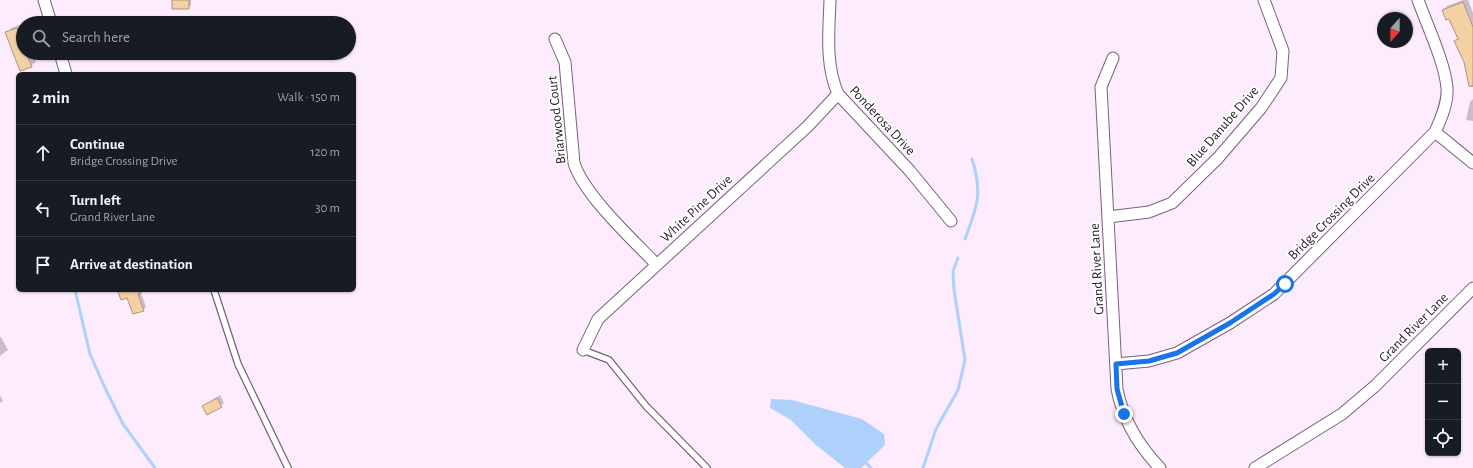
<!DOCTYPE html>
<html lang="en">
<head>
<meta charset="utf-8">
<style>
	:root { --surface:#171b24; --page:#20242c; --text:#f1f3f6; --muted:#9ea1a6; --line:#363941 }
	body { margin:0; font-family:"Alegreya Sans",sans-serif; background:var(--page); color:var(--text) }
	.controls { position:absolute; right:12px; bottom:12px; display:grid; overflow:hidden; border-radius:6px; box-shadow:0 1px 3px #0004 }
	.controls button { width:36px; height:36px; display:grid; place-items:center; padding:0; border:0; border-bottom:1px solid var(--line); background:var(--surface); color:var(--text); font:20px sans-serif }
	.compass { position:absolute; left:1377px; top:12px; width:36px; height:36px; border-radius:50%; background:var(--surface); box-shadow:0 1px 3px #0004; rotate:201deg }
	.stop { position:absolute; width:12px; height:12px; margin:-9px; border:3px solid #1a73e8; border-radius:50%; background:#fff }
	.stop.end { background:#1a73e8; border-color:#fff; box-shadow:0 1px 4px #0008 }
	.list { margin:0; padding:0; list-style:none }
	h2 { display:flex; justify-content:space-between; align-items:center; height:52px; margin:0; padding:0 16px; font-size:17px }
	h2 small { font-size:13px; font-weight:400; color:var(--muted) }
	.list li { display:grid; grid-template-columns:26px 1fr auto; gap:12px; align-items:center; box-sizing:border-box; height:56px; padding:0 16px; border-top:1px solid var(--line) }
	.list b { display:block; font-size:15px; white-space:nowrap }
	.list p { margin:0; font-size:13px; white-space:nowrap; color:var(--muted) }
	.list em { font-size:13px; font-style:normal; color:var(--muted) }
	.icon { flex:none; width:22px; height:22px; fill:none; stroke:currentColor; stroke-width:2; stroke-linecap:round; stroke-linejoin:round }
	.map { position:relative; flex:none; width:1473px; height:468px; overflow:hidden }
	.search { position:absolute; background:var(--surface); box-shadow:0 1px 3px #0004; left:16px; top:16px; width:340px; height:44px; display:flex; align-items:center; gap:10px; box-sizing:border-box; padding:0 14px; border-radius:22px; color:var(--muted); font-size:15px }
	.panel { position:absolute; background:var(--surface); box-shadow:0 1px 3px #0004; left:16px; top:72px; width:340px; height:220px; border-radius:6px }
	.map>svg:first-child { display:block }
	.water { fill:#aed1fc }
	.shadow { fill:#0003 }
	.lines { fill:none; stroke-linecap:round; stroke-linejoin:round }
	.stream { stroke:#aed1fc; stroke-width:3 }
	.building { fill:#f4d1a4; stroke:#ac9678 }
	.lane-casing { stroke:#79617a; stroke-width:8 }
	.street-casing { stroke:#79617a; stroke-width:13 }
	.lane { stroke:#fff; stroke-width:5.5 }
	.street { stroke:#fff; stroke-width:11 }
	.route { stroke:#1a73e8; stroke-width:5 }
	.labels { text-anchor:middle; stroke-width:4; stroke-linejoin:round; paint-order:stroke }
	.street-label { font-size:14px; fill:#2c212c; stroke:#fff }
</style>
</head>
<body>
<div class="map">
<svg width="1473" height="468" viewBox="0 0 1473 468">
	<rect width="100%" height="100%" fill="#fdecfd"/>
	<path class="water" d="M 771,399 L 792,400 L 862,419 L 884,434 L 885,445 L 861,468 L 845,468 L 816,445 L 791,420 L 770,408 Z"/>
	<path class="shadow" d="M 173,0 L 191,0 L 191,5 L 188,8 Z
		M 1463,0 L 1468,0 L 1473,13 L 1473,87 L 1470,87 L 1465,61 L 1455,41 L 1458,38 L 1450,17 L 1443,10 L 1447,6 Z
		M 22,24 L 23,53 L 33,53 L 36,62 L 31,66 L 7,33 L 11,28 Z
		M 1473,99 L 1473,121 L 1466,120 L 1470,102 Z
		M 121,290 L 140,290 L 146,307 L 143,310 L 127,296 L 119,292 Z
		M 0,337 L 1,337 L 8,350 L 0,356 Z
		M 0,395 L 3,401 L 0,403 Z
		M 220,395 L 224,403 L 207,414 L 203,406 Z"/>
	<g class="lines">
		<path class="stream" d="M 965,239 C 977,207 983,193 972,159
			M 75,290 L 90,354 L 105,388 L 123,424 L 155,468
			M 866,463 L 871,468
			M 923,468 L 936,429 L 958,390 L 965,360 L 954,290 L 953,271 L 958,258"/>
	</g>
	<path class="building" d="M 172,0 L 189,0 L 189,9 L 172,9 Z
		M 1463,2 L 1473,27 L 1473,86 L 1469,86 L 1464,62 L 1454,41 L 1458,39 L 1449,19 L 1446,20 L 1442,10 Z
		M 17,28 L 23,44 L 23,53 L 26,53 L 32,67 L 20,71 L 5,32 Z
		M 122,290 L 145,290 L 138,294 L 144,311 L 133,314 L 127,298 L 121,300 L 118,292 Z
		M 217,398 L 222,407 L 207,415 L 202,406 Z"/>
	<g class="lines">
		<defs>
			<path id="lane" d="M 214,290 L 238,364 L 288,468
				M 583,350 L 609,360 L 646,406 L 707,468"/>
			<path id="street" d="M 44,0 L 51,23
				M 830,0 C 829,31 825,64 838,94 L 910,171 L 951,221
				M 555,39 L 565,62 L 574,163 C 584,195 633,240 657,265
				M 60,53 L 66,74
				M 1113,58 L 1101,87 L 1117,389 C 1123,420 1138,445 1160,468
				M 1435,132 L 1473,163
				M 1108,217 L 1149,212 L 1172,203 L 1218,158 L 1261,108 L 1281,78 L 1283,51 L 1264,0
				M 583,350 L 598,319 L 808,126 L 838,94
				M 1116,364 L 1149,361 L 1177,353 L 1230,323 L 1274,294 L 1435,132 C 1441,119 1448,103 1447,88 C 1445,63 1427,25 1418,0
				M 1255,468 L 1342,414 L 1375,386 L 1473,288"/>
		</defs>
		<use href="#lane" class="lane-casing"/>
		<use href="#street" class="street-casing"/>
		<use href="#lane" class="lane"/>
		<use href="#street" class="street"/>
	</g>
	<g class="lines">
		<path class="route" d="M 1124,414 L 1117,389 L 1116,364 L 1149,361 L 1177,353 L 1230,323 L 1274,294 L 1285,284"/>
	</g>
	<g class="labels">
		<g class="street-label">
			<text transform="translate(556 120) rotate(-96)" y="5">Briarwood Court</text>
			<text transform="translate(883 120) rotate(47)" y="5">Ponderosa Drive</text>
			<text transform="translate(1222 126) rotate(-49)" y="5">Blue Danube Drive</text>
			<text transform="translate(696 208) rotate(-43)" y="5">White Pine Drive</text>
			<text transform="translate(1331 216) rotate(-45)" y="5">Bridge Crossing Drive</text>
			<text transform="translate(1096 269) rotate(-93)" y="5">Grand River Lane</text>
			<text transform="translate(1413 327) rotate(-45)" y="5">Grand River Lane</text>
		</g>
	</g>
</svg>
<div class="controls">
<button>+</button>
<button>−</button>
<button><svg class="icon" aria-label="locate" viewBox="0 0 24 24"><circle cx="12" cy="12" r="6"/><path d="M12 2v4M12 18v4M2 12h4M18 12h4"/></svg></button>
</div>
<svg class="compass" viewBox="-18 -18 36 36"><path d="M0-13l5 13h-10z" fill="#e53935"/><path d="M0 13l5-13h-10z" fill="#9ea1a6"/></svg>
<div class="stop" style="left:1285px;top:284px"></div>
<div class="stop end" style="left:1124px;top:414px"></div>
<div class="search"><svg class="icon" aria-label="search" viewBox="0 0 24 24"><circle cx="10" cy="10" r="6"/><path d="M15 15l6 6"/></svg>Search here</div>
<section class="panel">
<h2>2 min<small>Walk · 150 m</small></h2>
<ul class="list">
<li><svg class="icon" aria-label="ahead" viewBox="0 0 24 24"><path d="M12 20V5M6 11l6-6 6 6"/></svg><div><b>Continue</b><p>Bridge Crossing Drive</p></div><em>120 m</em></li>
<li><svg class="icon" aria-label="left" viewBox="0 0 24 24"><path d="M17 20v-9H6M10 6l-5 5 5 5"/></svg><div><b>Turn left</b><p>Grand River Lane</p></div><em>30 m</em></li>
<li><svg class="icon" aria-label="arrive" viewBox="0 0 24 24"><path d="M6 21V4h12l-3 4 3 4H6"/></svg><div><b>Arrive at destination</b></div></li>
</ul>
</section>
</div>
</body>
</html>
